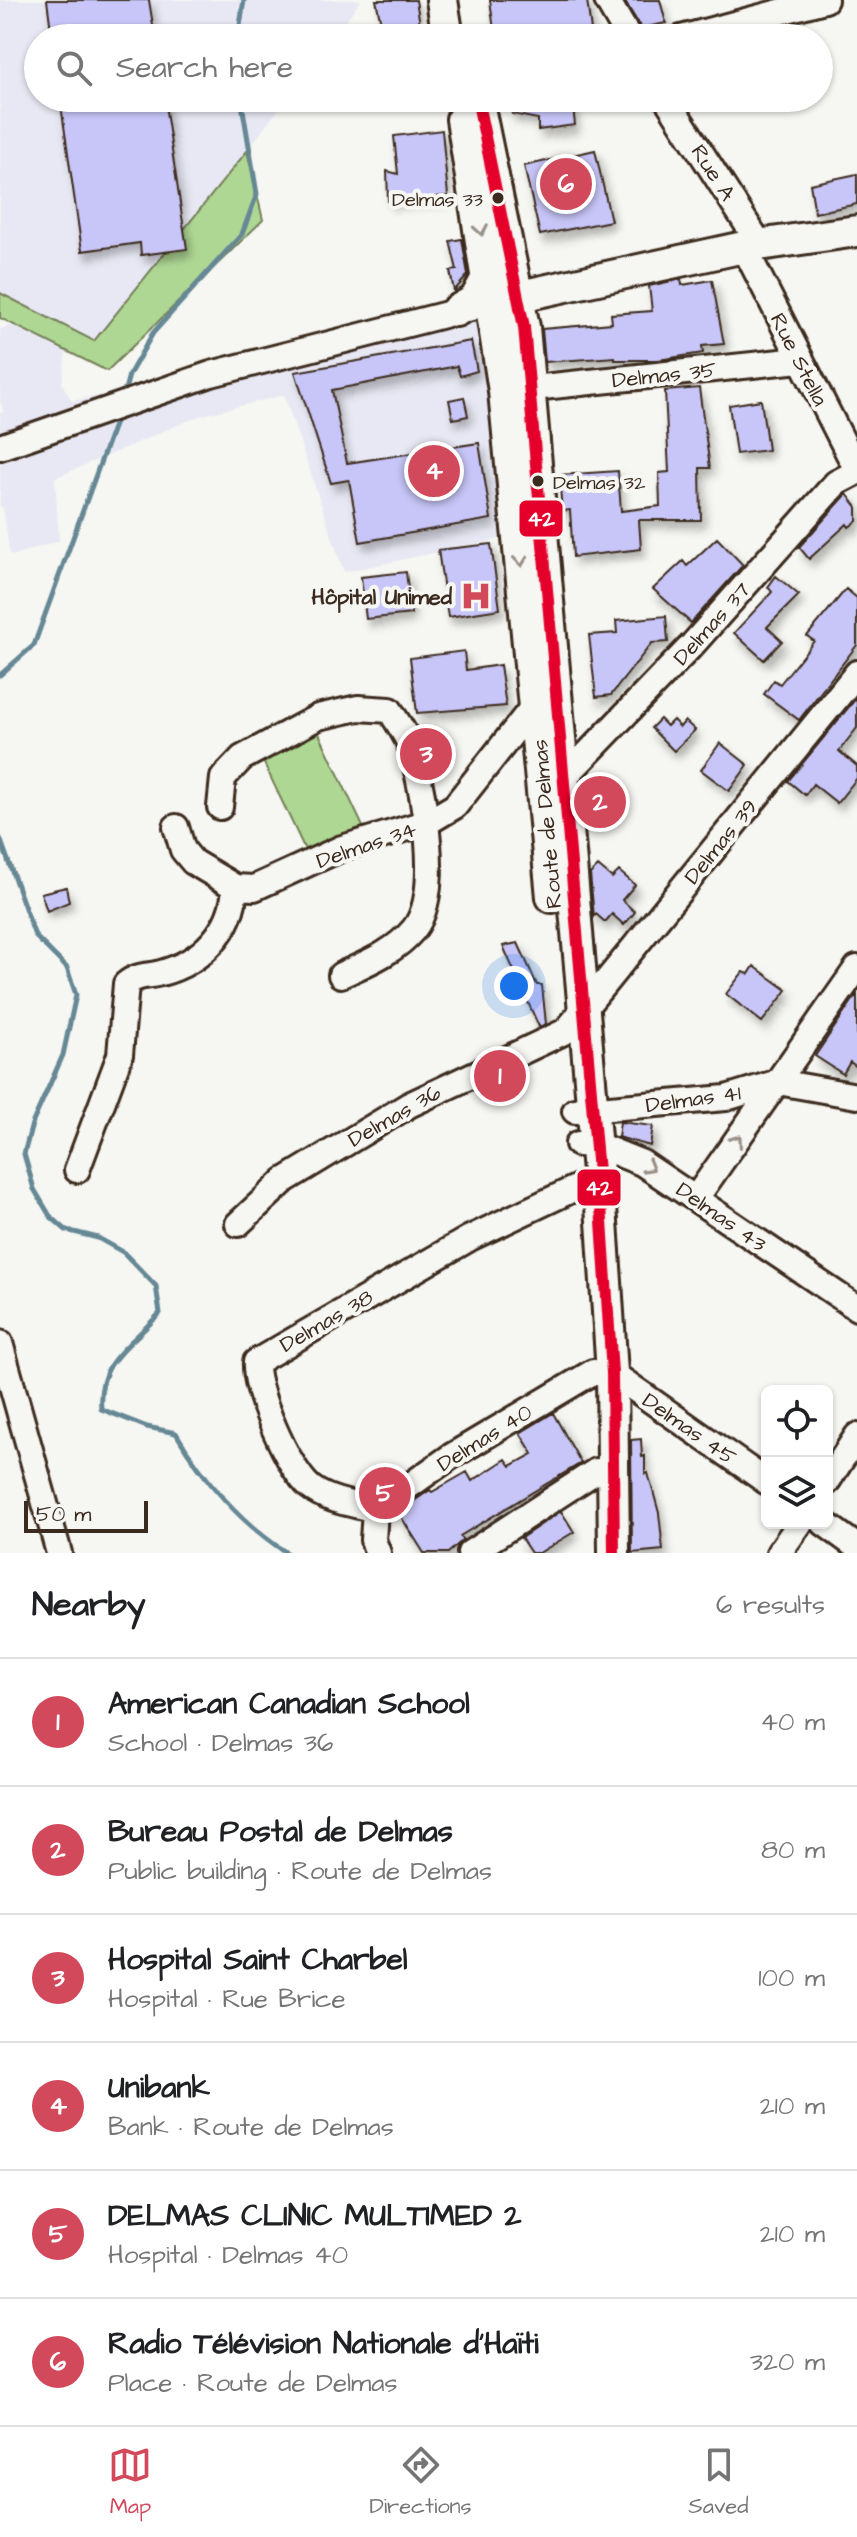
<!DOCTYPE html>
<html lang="en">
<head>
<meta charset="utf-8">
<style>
	:root { --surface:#fff; --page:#f2f2f2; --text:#202124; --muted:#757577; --line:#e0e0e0; --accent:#d1495b }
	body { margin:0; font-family:"Architects Daughter",sans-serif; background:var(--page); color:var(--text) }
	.controls { position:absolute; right:24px; bottom:24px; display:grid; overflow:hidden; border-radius:12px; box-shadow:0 2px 6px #0004 }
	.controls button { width:72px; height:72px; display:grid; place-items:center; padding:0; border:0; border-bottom:2px solid var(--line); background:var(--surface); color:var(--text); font:40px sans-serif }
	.scale { position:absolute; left:24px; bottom:20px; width:124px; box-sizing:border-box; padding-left:8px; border:4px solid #3b2a1e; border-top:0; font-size:22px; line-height:28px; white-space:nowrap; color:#3b2a1e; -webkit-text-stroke:6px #f6f6f2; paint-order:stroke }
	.you { position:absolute; left:514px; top:986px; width:28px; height:28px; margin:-20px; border:6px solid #fff; border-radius:50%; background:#1a73e8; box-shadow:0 0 0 12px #1a73e833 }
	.badge { display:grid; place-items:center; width:52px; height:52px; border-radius:50%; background:var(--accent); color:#fff; font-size:26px; font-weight:700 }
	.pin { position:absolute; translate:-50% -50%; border:4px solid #fff; box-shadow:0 2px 8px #0006 }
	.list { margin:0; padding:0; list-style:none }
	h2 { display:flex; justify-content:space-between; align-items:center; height:104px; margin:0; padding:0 32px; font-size:34px }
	h2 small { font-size:26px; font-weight:400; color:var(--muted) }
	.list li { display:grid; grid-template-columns:52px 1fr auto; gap:24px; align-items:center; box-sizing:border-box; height:128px; padding:0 32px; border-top:2px solid var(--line) }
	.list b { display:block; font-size:30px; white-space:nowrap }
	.list p { margin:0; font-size:26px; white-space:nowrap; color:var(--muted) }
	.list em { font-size:26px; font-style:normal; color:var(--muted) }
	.icon { flex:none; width:44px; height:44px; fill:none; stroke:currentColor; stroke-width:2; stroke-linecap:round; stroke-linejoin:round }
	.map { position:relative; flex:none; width:857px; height:1553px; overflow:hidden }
	.search { position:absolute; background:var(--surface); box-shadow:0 2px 6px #0004; left:24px; right:24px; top:24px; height:88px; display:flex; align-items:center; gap:20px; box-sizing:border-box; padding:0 28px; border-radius:44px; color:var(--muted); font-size:30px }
	.sheet { height:872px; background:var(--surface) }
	nav { display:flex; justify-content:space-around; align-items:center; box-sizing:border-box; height:112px; border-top:2px solid var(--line); background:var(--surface); font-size:22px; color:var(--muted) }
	nav a { display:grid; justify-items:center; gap:4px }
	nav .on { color:var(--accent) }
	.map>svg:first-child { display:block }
	.built { fill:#e8e8f4 }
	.green { fill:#afd794; stroke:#758059; stroke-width:2 }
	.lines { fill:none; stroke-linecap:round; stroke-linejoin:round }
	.stream { stroke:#668895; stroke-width:5 }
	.building { fill:#c8c6f8; stroke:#3b2a1e; stroke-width:2; filter:url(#shadow) }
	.minor-casing { stroke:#3b2a1e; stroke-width:30 }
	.major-casing { stroke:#3b2a1e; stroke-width:36 }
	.minor { stroke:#f6f6f2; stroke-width:24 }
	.major { stroke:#f6f6f2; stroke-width:30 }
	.bus-1-casing { stroke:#f6f6f2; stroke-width:18 }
	.bus-1 { stroke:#e4002b; stroke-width:12 }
	.oneway { stroke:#989088 }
	.bus-dot { fill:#3b2a1e; stroke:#f6f6f2; stroke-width:3 }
	.labels { text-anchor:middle; stroke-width:8; stroke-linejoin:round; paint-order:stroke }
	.bus-label { font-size:20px; fill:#3b2a1e; stroke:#f6f6f2; text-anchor:end }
	.street-label { font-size:22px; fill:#3b2a1e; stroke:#f6f6f2 }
	.poi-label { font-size:22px; font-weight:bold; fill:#3b2a1e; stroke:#f6f6f2; text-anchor:end }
	.line-badge { stroke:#f6f6f2; stroke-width:3 }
	.badge-label { font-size:22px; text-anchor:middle; font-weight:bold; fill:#fff }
</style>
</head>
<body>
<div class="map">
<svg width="857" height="1553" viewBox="0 0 857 1553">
	<defs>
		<filter id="shadow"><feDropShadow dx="4" dy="7" stdDeviation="4" flood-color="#0004"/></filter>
	</defs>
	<rect width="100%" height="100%" fill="#f6f6f2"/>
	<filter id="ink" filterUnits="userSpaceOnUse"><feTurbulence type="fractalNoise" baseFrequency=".0125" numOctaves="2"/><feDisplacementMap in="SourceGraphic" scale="16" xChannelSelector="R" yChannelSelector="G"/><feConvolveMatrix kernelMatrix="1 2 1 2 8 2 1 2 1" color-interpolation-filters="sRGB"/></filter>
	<g filter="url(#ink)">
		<path class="built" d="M 0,0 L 361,0 L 333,38 L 38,38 L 38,98 L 287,98 L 194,221 L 94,341 L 0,293 Z
			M 478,316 L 488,342 L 509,537 L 344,572 L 284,395 L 199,416 L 55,478 L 59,541 L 10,556 L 3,507 L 0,507 L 0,413 L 4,412 L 0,401 L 0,329 L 19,323 L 67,343 L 62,384 L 72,401 L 108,394 L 113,405 L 210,362 L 259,350 Z"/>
		<path class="green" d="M 247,151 L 263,220 L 107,371 L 0,318 L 0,293 L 94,341 Z
			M 315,725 L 365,831 L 308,856 L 261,757 Z"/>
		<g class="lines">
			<path class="stream" d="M 238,38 L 244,0
				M 123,397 L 129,375 L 153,333 L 242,234 L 257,194 L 241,98
				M 0,675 L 34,645 L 118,414
				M 0,838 L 35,936 L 67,968 L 76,995 L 63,1055 L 32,1124 L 24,1154 L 34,1189 L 50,1216 L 66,1230 L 98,1238 L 123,1252 L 156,1286 L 160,1313 C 130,1347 97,1360 101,1409 L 147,1427 L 176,1433 C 203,1480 242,1524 287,1553"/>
		</g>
		<path class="building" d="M 47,0 L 149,0 L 155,38 L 52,38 Z
			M 376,0 L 416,0 L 420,24 L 382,28 Z
			M 490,0 L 587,0 L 592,38 L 495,38 Z
			M 624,0 L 660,0 L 666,23 L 641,28 Z
			M 60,98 L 164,98 L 187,249 L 141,255 L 140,243 L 82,251 Z
			M 510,98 L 572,98 L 575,125 L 538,130 L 538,119 L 512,114 Z
			M 442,130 L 448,196 L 388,201 L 387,171 L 398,174 L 394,136 Z
			M 595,150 L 611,221 L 540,235 L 524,166 Z
			M 857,174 L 857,204 L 815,213 L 810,184 Z
			M 462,239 L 468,275 L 454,291 L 450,271 L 457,270 L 450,241 Z
			M 681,279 L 682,285 L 712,280 L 724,344 L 702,346 L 703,353 L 658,360 L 615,360 L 615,357 L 545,362 L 542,329 L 612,323 L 611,314 L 652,311 L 649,286 Z
			M 471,341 L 477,371 L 460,376 L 457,366 L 332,390 L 347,463 L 479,443 L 491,519 L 360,542 L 349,480 L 331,483 L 295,372 Z
			M 699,388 L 710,468 L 700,468 L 701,520 L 639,520 L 641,549 L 573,557 L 570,510 L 562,511 L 559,475 L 618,471 L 621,511 L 660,506 L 659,473 L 669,472 L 665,391 Z
			M 464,397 L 468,416 L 453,419 L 449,400 Z
			M 761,400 L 768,450 L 736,454 L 729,405 Z
			M 847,494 L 857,507 L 857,521 L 849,527 L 847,524 L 809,559 L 799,547 Z
			M 717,538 L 743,565 L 691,623 L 653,589 L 683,561 L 687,566 Z
			M 491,544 L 500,609 L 448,617 L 438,550 Z
			M 406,572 L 411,614 L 366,619 L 361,577 Z
			M 776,576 L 799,595 L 767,627 L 782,641 L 764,660 L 734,633 L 772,592 L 768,587 Z
			M 846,589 L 857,598 L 857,645 L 799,720 L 764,694 L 774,680 L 780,684 L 814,641 L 807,636 Z
			M 666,616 L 668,642 L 652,643 L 611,695 L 596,697 L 589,635 L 617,633 L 616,621 Z
			M 464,651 L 466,670 L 500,665 L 506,706 L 417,713 L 410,658 Z
			M 857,697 L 857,728 L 839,751 L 857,766 L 857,778 L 837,803 L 813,784 L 805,795 L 788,781 Z
			M 660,719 L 667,726 L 673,720 L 680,727 L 685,721 L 695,730 L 674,751 L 651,728 Z
			M 720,743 L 748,765 L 729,791 L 701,770 Z
			M 605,778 L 621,793 L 600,815 L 585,800 Z
			M 598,866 L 612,878 L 619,871 L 635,885 L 622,900 L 635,912 L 624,925 L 612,914 L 605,922 L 596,914 L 594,917 L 590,874 Z
			M 66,887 L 69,902 L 47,911 L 41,893 Z
			M 518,943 L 537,985 L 542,985 L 546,1024 L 539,1027 L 503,946 Z
			M 754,966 L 787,990 L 762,1022 L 726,994 L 743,972 L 749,974 Z
			M 857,994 L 857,1067 L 850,1062 L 843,1074 L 815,1056 Z
			M 620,1122 L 653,1126 L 650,1146 L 618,1137 Z
			M 553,1413 L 581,1463 L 460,1536 L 463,1540 L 448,1553 L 424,1553 L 398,1512 L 430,1490 L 432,1492 L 467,1472 L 472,1481 L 506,1459 L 511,1466 L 533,1454 L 520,1433 Z
			M 641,1439 L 642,1457 L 645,1456 L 645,1474 L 648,1473 L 659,1513 L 663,1550 L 632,1553 L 631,1440 Z
			M 561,1511 L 574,1532 L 539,1553 L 531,1553 L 521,1538 Z"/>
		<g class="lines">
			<defs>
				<path id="minor" d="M 607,0 L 629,38
					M 681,38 L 825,0
					M 666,98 L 761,246
					M 744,247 L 857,470
					M 514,390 L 800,360
					M 0,447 L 211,374 L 471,308
					M 551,777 L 565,777 L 693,644 L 836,483 L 857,472
					M 220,807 L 223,778 L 242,758 L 318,717 L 358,708 L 390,710 C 397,722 407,735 411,748 C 423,790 443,892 414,929 C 395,952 367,963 341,975
					M 176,827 L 183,850 L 193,862 L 235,887 L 254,888 L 342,848 L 428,822 L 455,806 L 536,703
					M 575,1111 L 726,1098 L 778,1082 L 857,1096
					M 578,1144 L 597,1145 L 642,1163 L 857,1308
					M 77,1170 L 120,1055 L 126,984 C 138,974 148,977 161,973 C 202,962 233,930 235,887
					M 696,1198 L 857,968
					M 238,1224 L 285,1180 L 409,1105 L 566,1031 L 857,673
					M 0,1343 L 59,1553
					M 827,1482 L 857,1436
					M 375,1510 C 354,1504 327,1501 310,1487 C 288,1468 254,1390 256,1362 L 470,1238 L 582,1185
					M 824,1523 L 857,1547
					M 378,1553 L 373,1540 L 375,1510 L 450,1457 L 593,1372 L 612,1373 L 767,1482
					M 470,1553 L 596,1471
					M 779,1553 L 800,1523"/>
				<path id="major" d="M 442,0 L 448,38
					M 477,98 L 524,327 L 601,1206 L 612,1373 L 614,1553
					M 462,119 L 504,391 L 552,897
					M 502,300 L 744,247 L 857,231
					M 456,311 L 475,300 L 488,276"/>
			</defs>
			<use href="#minor" class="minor-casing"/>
			<use href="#major" class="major-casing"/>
			<use href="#minor" class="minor"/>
			<use href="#major" class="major"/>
			<defs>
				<path id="bus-1" d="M 477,98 L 524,327 L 601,1206 L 612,1373 L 614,1553"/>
			</defs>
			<use href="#bus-1" class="bus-1-casing"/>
			<use href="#bus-1" class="bus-1"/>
		</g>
		<defs><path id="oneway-chevron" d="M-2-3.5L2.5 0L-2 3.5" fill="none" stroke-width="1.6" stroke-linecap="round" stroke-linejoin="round" transform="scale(2)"/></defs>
		<g class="oneway">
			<use href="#oneway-chevron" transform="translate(481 230) rotate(81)"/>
			<use href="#oneway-chevron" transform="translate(521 561) rotate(84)"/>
			<use href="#oneway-chevron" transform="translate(737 1140) rotate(-55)"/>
			<use href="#oneway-chevron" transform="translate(649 1167) rotate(30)"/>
		</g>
	</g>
	<defs>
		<symbol id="hospital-bare" viewBox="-9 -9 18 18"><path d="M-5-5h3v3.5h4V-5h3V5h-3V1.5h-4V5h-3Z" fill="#d1495b" stroke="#f6f6f2" stroke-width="2.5" paint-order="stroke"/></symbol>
	</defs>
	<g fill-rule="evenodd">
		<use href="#hospital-bare" x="454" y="574" width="44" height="44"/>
	</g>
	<g class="bus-dot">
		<circle cx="498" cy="198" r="7"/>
		<circle cx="538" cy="481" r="7"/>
	</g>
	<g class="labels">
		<g class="bus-label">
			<text x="483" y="206">Delmas 33</text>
			<text x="553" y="489" text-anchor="start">Delmas 32</text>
		</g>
		<g class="street-label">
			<text transform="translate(714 172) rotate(57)" y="8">Rue A</text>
			<text transform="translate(800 359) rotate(63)" y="8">Rue Stella</text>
			<text transform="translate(664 374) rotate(-6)" y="8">Delmas 35</text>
			<text transform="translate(711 623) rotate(-48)" y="8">Delmas 37</text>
			<text transform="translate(546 824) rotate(-95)" y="8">Route de Delmas</text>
			<text transform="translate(720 841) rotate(-51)" y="8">Delmas 39</text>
			<text transform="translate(366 844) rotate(-19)" y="8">Delmas 34</text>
			<text transform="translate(693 1098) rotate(-8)" y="8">Delmas 41</text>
			<text transform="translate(394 1115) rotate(-30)" y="8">Delmas 36</text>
			<text transform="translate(722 1216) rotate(35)" y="8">Delmas 43</text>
			<text transform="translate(326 1320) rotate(-30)" y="8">Delmas 38</text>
			<text transform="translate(690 1428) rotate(35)" y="8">Delmas 45</text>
			<text transform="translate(484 1437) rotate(-32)" y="8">Delmas 40</text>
		</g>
		<g class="poi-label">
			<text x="452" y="604">Hôpital Unimed</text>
		</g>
	</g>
	<g class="line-badge">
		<rect x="518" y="499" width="46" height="39" rx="8" fill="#e4002b"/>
		<rect x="576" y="1168" width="46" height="39" rx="8" fill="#e4002b"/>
	</g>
	<g class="badge-label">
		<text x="541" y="526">42</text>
		<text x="599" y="1195">42</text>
	</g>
</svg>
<div class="controls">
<button><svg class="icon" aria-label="locate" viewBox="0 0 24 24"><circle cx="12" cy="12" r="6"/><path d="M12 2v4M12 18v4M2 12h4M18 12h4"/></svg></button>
<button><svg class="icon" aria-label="layers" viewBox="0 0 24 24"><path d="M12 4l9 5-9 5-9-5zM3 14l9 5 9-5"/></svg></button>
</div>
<div class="scale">50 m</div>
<div class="you"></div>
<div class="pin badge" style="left:500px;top:1076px">1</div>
<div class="pin badge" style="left:600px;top:802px">2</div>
<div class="pin badge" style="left:426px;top:754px">3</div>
<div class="pin badge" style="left:434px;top:471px">4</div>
<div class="pin badge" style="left:385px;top:1493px">5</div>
<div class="pin badge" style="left:566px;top:184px">6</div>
<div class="search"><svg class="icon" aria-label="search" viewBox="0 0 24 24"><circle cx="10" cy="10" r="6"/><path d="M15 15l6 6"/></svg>Search here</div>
</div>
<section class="sheet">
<h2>Nearby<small>6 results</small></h2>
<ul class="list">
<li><span class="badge">1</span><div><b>American Canadian School</b><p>School · Delmas 36</p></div><em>40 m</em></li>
<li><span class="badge">2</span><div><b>Bureau Postal de Delmas</b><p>Public building · Route de Delmas</p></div><em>80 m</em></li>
<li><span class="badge">3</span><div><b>Hospital Saint Charbel</b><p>Hospital · Rue Brice</p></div><em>100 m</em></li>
<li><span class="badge">4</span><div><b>Unibank</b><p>Bank · Route de Delmas</p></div><em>210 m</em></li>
<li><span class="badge">5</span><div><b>DELMAS CLINIC MULTIMED 2</b><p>Hospital · Delmas 40</p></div><em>210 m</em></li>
<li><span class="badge">6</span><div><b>Radio Télévision Nationale d'Haïti</b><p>Place · Route de Delmas</p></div><em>320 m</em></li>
</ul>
</section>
<nav>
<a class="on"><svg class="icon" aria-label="map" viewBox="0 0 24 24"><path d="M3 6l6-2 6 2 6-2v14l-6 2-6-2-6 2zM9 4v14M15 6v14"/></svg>Map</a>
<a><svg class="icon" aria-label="directions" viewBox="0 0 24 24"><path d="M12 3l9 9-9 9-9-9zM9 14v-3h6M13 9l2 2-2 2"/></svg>Directions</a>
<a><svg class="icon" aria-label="saved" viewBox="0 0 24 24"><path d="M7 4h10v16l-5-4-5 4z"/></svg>Saved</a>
</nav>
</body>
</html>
